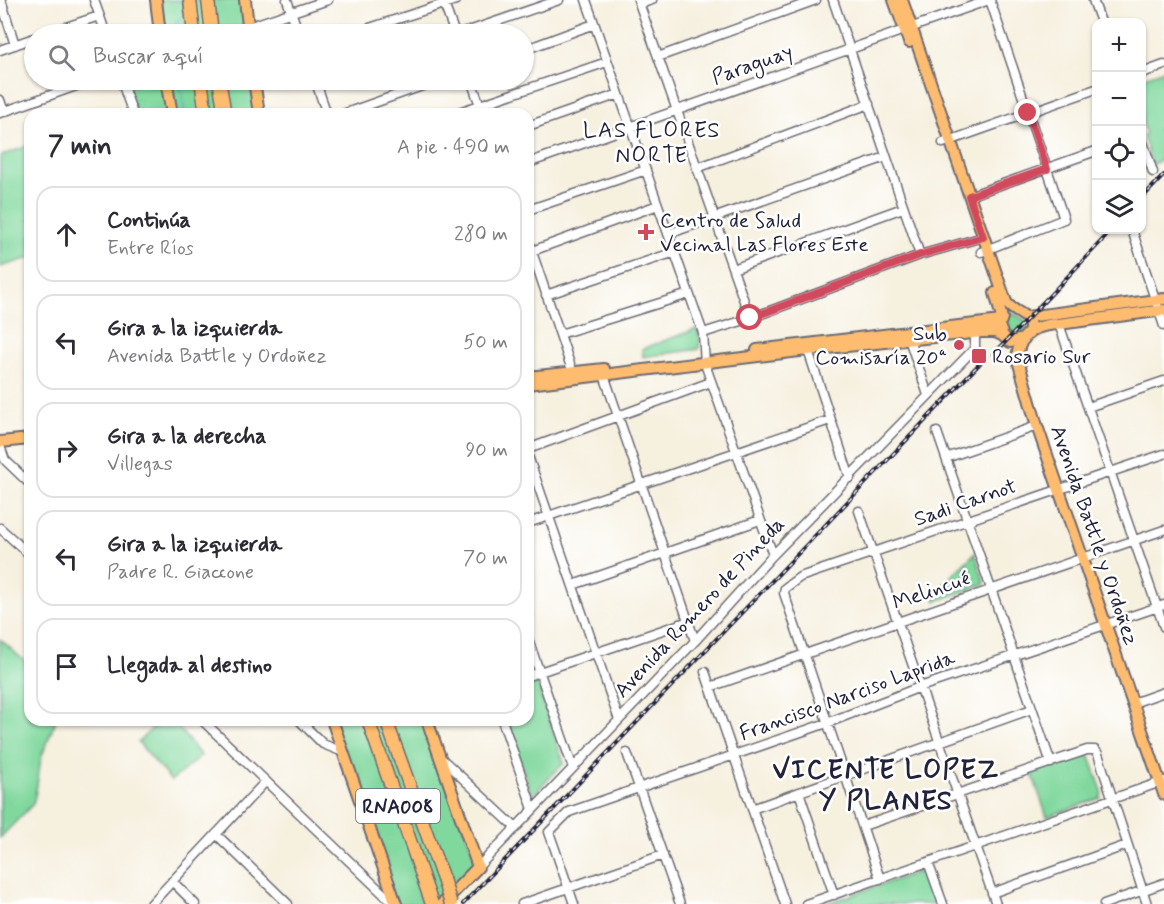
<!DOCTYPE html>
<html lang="es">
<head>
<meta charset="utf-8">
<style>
	:root { --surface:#fff; --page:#f7f7f7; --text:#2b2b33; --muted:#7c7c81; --line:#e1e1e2 }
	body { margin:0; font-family:Mynerve,sans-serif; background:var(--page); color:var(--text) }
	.controls { position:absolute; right:18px; top:18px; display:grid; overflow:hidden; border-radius:12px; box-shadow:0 2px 4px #0004 }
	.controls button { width:54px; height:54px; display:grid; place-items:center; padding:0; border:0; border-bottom:2px solid var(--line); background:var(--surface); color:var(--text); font:30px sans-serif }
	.stop { position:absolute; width:18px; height:18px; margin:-14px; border:4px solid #d1495b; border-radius:50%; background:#fff }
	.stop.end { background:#d1495b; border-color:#fff; box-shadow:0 2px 6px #0008 }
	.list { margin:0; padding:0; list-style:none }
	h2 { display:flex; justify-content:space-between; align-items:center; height:78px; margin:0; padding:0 24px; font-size:26px }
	h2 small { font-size:20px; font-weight:400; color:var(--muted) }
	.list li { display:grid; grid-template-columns:39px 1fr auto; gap:18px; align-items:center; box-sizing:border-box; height:96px; margin:0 12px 12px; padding:0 12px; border:2px solid var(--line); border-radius:18px }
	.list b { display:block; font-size:22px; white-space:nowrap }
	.list p { margin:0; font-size:20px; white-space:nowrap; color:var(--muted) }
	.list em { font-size:20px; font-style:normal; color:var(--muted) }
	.icon { flex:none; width:33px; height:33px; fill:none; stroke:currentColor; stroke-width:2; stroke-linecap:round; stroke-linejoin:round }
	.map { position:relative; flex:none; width:1164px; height:904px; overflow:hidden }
	.search { position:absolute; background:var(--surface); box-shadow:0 2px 4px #0004; left:24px; top:24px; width:510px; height:66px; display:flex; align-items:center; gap:15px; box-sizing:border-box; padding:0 21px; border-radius:33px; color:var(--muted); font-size:22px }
	.panel { position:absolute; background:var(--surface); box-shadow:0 2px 4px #0004; left:24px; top:108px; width:510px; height:618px; border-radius:18px }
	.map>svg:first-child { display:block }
	.green { fill:#80d89d; stroke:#517d6c; stroke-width:1.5 }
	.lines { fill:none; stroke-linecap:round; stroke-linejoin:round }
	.stream { stroke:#58a1cf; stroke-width:1.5 }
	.minor-casing { stroke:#6c6a74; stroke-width:11 }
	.major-casing { stroke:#6c6a74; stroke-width:14 }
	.highway-casing { stroke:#6c6a74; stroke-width:15 }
	.minor { stroke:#fff; stroke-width:8 }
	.major { stroke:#febc70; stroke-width:10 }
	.highway { stroke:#febc70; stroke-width:12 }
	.rail-casing { stroke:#22223b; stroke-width:4 }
	.rail { stroke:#fff; stroke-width:1.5; stroke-dasharray:4.5; stroke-linecap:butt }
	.highway-bridge-casing { stroke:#6c6a74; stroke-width:15; stroke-linecap:butt }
	.highway-bridge { stroke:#febc70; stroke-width:12 }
	.route { stroke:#d1495b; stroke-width:8 }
	.poi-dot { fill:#d1495b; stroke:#fff; stroke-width:2 }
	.labels { text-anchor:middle; stroke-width:5; stroke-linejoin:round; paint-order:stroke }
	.shield { fill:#fff; stroke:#646476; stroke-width:1.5 }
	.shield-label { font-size:20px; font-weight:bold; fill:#22223b }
	.street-label { font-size:21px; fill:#22223b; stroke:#fff }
	.poi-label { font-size:21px; fill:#22223b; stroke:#fff; text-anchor:start }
	.neighbourhood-label { font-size:22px; letter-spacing:1.5px; fill:#22223b; stroke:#fff }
	.district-label { font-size:27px; font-weight:bold; letter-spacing:1.5px; fill:#22223b; stroke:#fff }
</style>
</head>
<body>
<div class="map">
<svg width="1164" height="904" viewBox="0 0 1164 904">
	<rect width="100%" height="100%" fill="#fff"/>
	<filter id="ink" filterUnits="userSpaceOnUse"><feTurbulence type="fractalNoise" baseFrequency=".0167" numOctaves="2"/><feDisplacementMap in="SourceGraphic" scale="12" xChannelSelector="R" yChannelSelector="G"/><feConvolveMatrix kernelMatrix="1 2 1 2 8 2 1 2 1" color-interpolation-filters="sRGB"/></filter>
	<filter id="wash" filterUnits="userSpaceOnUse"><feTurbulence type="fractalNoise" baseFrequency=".008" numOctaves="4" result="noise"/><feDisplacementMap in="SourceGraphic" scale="24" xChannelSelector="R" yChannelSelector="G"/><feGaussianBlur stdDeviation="1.35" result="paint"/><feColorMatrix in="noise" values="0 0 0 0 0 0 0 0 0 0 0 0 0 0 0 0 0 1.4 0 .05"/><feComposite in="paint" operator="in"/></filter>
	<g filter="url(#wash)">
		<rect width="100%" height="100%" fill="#f6f0df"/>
		<path class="green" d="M 156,0 L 245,0 L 249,34 L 160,34 Z
			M 1164,70 L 1164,126 L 1158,130 L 1164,142 L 1164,158 L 1152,165 L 1143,136 L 1146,134 L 1142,121 L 1142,78 Z
			M 125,80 L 161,80 L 167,114 L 136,114 Z
			M 166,80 L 254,80 L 259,114 L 172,114 Z
			M 30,145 L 30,258 L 0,267 L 0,156 Z
			M 1011,312 L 1030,323 L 1020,342 L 1000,331 L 1006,314 Z
			M 696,329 L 700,338 L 699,349 L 643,357 L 642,349 Z
			M 975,553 L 985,584 L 936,601 L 933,592 L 937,591 Z
			M 0,639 L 30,666 L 30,720 L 56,720 L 41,758 L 36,791 L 33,804 L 0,838 Z
			M 534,677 L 542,693 L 540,694 L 564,763 L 532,796 L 507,720 L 528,720 L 528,679 Z
			M 161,720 L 172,720 L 201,756 L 171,781 L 138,742 Z
			M 332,720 L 427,720 L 478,867 L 442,904 L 396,904 Z
			M 1085,754 L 1090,757 L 1102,791 L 1101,798 L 1047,817 L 1032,773 Z
			M 927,869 L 939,902 L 935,904 L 825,904 Z"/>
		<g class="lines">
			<path class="stream" d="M 175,34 L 176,21 L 181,18
				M 180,80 L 185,114"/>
		</g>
	</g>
	<g filter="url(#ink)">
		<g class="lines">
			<defs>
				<path id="minor" d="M 1,0 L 15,45
					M 94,0 L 106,34
					M 287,0 L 299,34
					M 586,0 L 703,333 L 705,364 L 773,555
					M 638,0 L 750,318
					M 833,0 L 920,255
					M 1093,0 L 1101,22
					M 443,1 L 455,34
					M 640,4 L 652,0
					M 45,34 L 99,16
					M 227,34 L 328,0
					M 351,34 L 456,0
					M 460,34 L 559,0
					M 0,50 L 34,38
					M 524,50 L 594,24
					M 658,57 L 816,0
					M 1142,73 L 1164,65
					M 121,80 L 133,114
					M 315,80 L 327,114
					M 471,80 L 483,114
					M 317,84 L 331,80
					M 0,100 L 4,112
					M 0,113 L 93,80
					M 343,114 L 439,80
					M 453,114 L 607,62
					M 528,126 L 619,94
					M 1142,139 L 1153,172
					M 943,143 L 1096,89
					M 528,163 L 989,0
					M 697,168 L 869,104
					M 969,196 L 1096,151
					M 528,210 L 646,170
					M 1132,230 L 1164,326
					M 668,234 L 886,157
					M 528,240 L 574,376
					M 532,251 L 658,205
					M 981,252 L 1064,219 L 990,0
					M 733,269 L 903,208
					M 546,295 L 675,252
					M 1059,324 L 1164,627
					M 703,333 L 748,319 L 920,255 L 983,237
					M 560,334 L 689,294
					M 908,336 L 928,395
					M 806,344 L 850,478
					M 603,372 L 695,641
					M 1088,407 L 1164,381
					M 937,432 L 1051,763
					M 0,446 L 5,460 L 30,484
					M 528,449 L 711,382
					M 528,456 L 619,720
					M 946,458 L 1037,426
					M 859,511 L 996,904
					M 528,523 L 830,420
					M 0,528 L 30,555
					M 573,585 L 760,520
					M 528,639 L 573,768
					M 705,672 L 785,904
					M 528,676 L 689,621
					M 710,687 L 1164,530
					M 1133,703 L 1164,692
					M 202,720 L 394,904
					M 299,720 L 323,744 L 343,752
					M 502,720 L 533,809
					M 627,753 L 680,904
					M 442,759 L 516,828
					M 799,792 L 834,895
					M 752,809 L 1032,709
					M 863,826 L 1087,750 L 1095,750 L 1098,754 L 1147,904
					M 216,834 L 288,904
					M 928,862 L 943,904
					M 478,867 L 695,641 L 770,558 L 975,348 L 975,333
					M 880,879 L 784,593 L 785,588 L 800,577 L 1164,454
					M 172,881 L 195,904
					M 992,893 L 1127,845
					M 151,904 L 266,781
					M 522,904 L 663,855
					M 574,904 L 549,832 L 569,812 L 827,723 L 920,687 L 1164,605
					M 806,904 L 1164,781
					M 1104,904 L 1164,883"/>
				<path id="major" d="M 156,0 L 160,34
					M 245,0 L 249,34
					M 894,0 L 909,42
					M 902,0 L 1006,302 C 1014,315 1035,313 1029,334
					M 166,80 L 172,114
					M 254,80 L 259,114
					M 995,293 L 1002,318
					M 1164,310 L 1059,324 C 1036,325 1020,332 1017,357 L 1037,426 L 1164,794
					M 1027,317 L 1164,299
					M 1000,328 L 1003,336 L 1010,342 L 1024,339
					M 757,350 L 1001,321
					M 528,377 L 604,369
					M 528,384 L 808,350 L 982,332 L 995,332 L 1002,335
					M 0,442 L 30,439
					M 332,720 L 396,904
					M 427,720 L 478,867 L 442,904"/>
				<path id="highway" d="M 190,0 L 194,34
					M 208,0 L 212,34
					M 201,80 L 206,114
					M 219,80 L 225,114
					M 368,720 L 432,904
					M 386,720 L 443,879"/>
			</defs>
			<use href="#minor" class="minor-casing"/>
			<use href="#major" class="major-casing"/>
			<use href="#highway" class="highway-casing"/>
			<use href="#minor" class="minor"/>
			<use href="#major" class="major"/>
			<use href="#highway" class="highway"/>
			<defs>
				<path id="rail" d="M 1142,198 L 1164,175
					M 994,354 L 1112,230
					M 463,904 L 984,359"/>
			</defs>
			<use href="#rail" class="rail-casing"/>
			<use href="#rail" class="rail"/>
			<defs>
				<path id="highway-bridge" d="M 443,879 L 451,904"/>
			</defs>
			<use href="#highway-bridge" class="highway-bridge-casing"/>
			<use href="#highway-bridge" class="highway-bridge"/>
		</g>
	</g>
	<g class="lines" filter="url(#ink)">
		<path class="route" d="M 750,318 L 920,255 L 983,237 L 969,196 L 1047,169 L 1028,113"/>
	</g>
	<g class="poi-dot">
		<path d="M643 223h6v6h6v6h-6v6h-6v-6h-6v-6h6z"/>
		<circle cx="959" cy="345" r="6"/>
		<rect x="971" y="348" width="16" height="16" rx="3"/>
	</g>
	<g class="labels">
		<rect class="shield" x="356" y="789" width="84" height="34" rx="4.5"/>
		<g class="shield-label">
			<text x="398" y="813">RNA008</text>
		</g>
		<g class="street-label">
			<text transform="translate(752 64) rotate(-19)" y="7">Paraguay</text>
			<text transform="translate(965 502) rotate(-19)" y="7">Sadi Carnot</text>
			<text transform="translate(1095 535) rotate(71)" y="7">Avenida Battle y Ordoñez</text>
			<text transform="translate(931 590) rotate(-19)" y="7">Melincué</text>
			<text transform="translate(699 607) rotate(-47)" y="7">Avenida Romero de Pineda</text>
			<text transform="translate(847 695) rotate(-20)" y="7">Francisco Narciso Laprida</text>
		</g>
		<g class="poi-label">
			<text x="660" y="227">Centro de Salud<tspan x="660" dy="24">Vecinal Las Flores Este</tspan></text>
			<text x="947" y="340" text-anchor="end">Sub<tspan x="947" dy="24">Comisaría 20ª</tspan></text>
			<text x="992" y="363">Rosario Sur</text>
		</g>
		<g class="neighbourhood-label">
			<text x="652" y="137">LAS FLORES<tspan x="652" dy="25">NORTE</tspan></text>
		</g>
		<g class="district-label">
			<text x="886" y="778">VICENTE LOPEZ<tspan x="886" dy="31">Y PLANES</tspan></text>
		</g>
	</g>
</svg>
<div class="controls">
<button>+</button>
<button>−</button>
<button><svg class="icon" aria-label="locate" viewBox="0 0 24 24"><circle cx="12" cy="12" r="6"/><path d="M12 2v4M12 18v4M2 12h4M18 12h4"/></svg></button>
<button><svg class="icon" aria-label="layers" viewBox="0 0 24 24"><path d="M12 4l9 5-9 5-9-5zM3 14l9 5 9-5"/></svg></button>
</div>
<div class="stop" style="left:750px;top:318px"></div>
<div class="stop end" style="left:1028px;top:113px"></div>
<div class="search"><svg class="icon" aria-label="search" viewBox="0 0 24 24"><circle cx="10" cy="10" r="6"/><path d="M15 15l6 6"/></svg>Buscar aquí</div>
<section class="panel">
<h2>7 min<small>A pie · 490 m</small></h2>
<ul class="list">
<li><svg class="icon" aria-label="ahead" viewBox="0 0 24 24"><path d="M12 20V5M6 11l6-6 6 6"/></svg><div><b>Continúa</b><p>Entre Ríos</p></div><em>280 m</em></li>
<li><svg class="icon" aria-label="left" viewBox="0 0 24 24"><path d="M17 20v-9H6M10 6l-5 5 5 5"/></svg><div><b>Gira a la izquierda</b><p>Avenida Battle y Ordoñez</p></div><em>50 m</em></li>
<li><svg class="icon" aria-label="right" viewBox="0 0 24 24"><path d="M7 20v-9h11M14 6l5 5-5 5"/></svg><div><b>Gira a la derecha</b><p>Villegas</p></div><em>90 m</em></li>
<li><svg class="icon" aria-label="left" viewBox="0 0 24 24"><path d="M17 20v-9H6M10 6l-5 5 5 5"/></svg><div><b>Gira a la izquierda</b><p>Padre R. Giaccone</p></div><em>70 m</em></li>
<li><svg class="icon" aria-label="arrive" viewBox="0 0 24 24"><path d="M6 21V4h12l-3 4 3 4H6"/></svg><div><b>Llegada al destino</b></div></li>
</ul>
</section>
</div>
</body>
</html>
